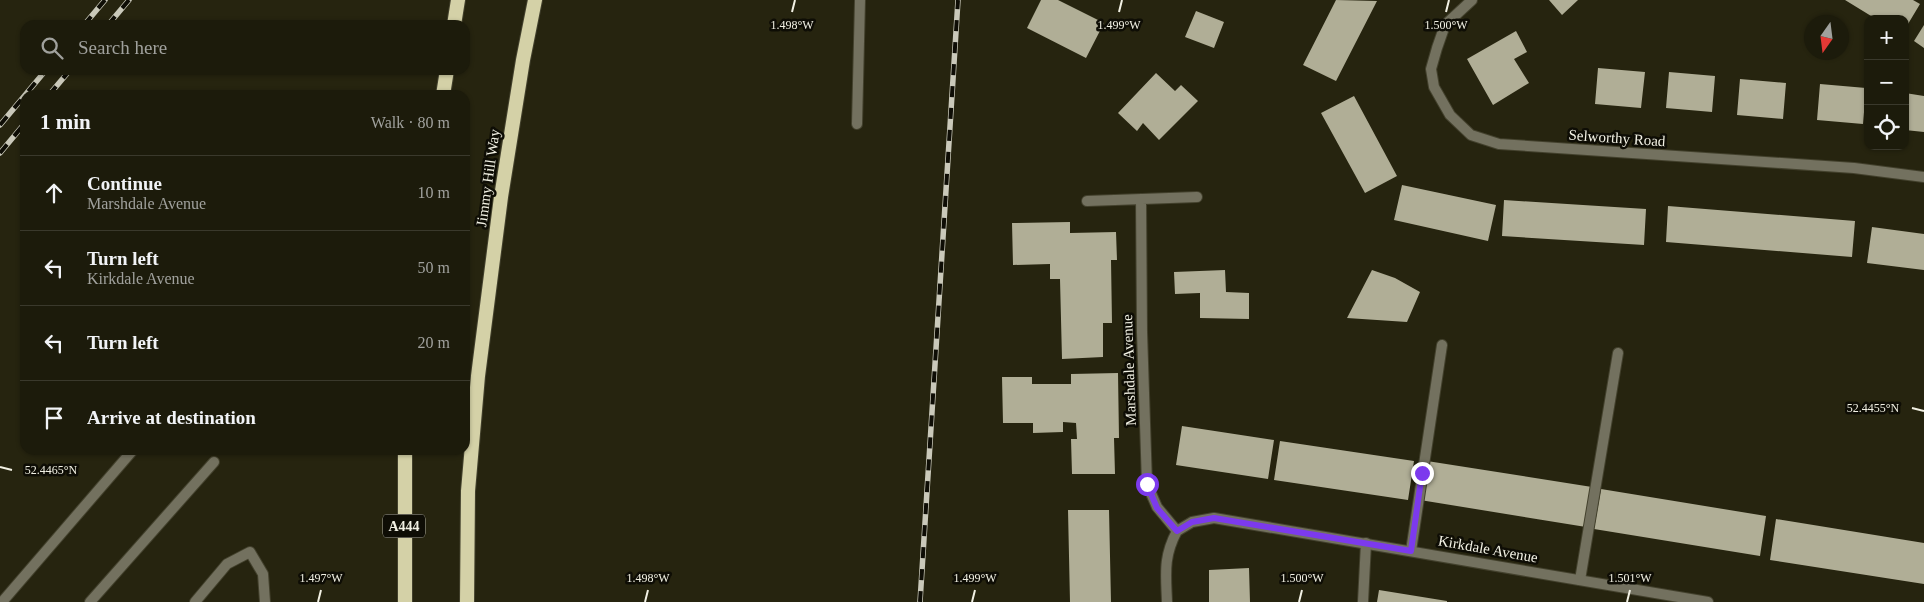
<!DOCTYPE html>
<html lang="en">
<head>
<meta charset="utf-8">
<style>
	:root { --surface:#1c1b0b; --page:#252414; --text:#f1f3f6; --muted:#a0a19d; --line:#3a392c }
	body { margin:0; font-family:"Times New Roman",serif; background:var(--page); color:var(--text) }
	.controls { position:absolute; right:15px; top:15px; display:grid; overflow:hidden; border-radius:10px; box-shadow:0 1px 4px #0004 }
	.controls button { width:45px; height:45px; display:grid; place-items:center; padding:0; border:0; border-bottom:1px solid var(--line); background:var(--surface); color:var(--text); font:25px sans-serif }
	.compass { position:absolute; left:1804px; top:15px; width:45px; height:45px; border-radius:50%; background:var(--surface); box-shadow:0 1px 4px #0004; rotate:194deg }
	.stop { position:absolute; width:15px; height:15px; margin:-11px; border:4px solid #7c3aed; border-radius:50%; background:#fff }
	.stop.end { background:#7c3aed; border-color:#fff; box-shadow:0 1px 5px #0008 }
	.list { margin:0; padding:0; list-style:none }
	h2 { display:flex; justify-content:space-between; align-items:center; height:65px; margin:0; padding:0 20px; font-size:21px }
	h2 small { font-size:16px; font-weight:400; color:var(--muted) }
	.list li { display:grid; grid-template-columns:32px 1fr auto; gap:15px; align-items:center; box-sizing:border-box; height:75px; padding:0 20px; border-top:1px solid var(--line) }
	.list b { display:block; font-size:19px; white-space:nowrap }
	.list p { margin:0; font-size:16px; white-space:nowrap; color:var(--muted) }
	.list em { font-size:16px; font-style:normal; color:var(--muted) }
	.icon { flex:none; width:28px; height:28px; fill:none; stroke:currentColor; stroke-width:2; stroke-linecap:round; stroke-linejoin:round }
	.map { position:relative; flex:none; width:1924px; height:602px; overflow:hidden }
	.search { position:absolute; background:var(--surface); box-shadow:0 1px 4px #0004; left:20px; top:20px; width:450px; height:55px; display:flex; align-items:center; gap:12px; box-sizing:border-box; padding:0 18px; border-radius:15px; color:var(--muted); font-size:19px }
	.panel { position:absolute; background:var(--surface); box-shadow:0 1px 4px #0004; left:20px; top:90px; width:450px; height:365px; border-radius:15px }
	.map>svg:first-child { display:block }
	.building { fill:#b0ae96 }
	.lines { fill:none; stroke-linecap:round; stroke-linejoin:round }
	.service-casing { stroke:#43412d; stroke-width:12 }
	.minor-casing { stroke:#43412d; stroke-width:12 }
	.trunk-casing { stroke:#43412d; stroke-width:16 }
	.service { stroke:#73715f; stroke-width:10 }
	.minor { stroke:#73715f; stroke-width:10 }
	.trunk { stroke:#d4d1a7; stroke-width:14 }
	.rail-casing { stroke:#cac9ba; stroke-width:5.5 }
	.rail { stroke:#0e0d05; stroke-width:4; stroke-dasharray:11; stroke-linecap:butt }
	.route { stroke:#7c3aed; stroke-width:6 }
	.ticks { fill:none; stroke:#f2f1e4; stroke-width:2 }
	.labels { text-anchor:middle; stroke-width:5; stroke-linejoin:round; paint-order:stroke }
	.shield { fill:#0e0d05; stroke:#aeada1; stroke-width:1 }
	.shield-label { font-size:14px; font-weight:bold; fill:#f2f1e4 }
	.street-label { font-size:15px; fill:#f2f1e4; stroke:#0e0d05 }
	.ticks-label { font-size:12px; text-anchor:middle; fill:#f2f1e4; stroke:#0e0d05; stroke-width:5; stroke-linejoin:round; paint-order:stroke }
</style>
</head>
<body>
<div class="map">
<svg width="1924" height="602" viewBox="0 0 1924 602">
	<rect width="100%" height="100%" fill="#26240f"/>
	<path class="building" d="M 1041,0 L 1058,0 L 1104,23 L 1086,58 L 1027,28 Z
		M 1336,0 L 1377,1 L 1336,81 L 1303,65 Z
		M 1549,0 L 1578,0 L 1562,15 Z
		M 1845,0 L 1913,0 L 1920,4 L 1905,29 L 1905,19 L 1876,19 Z
		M 1196,11 L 1224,22 L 1214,48 L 1185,37 Z
		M 1924,25 L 1924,48 L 1914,41 Z
		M 1516,31 L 1527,52 L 1514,59 L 1529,83 L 1493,105 L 1467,59 Z
		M 1598,68 L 1645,72 L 1641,108 L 1595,104 Z
		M 1669,72 L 1715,76 L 1712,112 L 1666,108 Z
		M 1156,73 L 1175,91 L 1181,85 L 1198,101 L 1159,140 L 1143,123 L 1137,131 L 1118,113 Z
		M 1740,79 L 1786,83 L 1783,119 L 1737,115 Z
		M 1820,84 L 1866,88 L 1863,124 L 1817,120 Z
		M 1905,93 L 1924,96 L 1924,132 L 1905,130 Z
		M 1354,96 L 1397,176 L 1365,193 L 1321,113 Z
		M 1402,185 L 1496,205 L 1488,241 L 1394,220 Z
		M 1504,200 L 1646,209 L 1644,245 L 1502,236 Z
		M 1668,206 L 1855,221 L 1852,257 L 1666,242 Z
		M 1070,222 L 1070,233 L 1116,232 L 1117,260 L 1111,260 L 1112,323 L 1103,323 L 1103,357 L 1062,359 L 1060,279 L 1050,279 L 1050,264 L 1013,265 L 1012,223 Z
		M 1872,227 L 1924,234 L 1924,270 L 1867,263 Z
		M 1225,270 L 1226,292 L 1249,293 L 1249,319 L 1200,318 L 1200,293 L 1175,294 L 1174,272 Z
		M 1372,270 L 1395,278 L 1420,292 L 1407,322 L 1347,318 Z
		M 1118,373 L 1119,438 L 1114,438 L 1115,474 L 1072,474 L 1071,439 L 1077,439 L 1076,423 L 1063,422 L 1063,432 L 1033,433 L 1033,423 L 1003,423 L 1002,377 L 1032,377 L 1032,384 L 1071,384 L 1071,374 Z
		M 1182,426 L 1274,440 L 1268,479 L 1176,465 Z
		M 1280,441 L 1414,461 L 1408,500 L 1274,480 Z
		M 1427,461 L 1592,487 L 1586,527 L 1420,500 Z
		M 1601,489 L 1766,516 L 1760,556 L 1594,529 Z
		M 1068,510 L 1109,510 L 1111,602 L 1070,602 Z
		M 1776,519 L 1924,543 L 1924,584 L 1770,560 Z
		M 1249,568 L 1250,602 L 1209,602 L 1209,570 Z
		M 1379,590 L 1447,601 L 1447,602 L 1377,602 Z"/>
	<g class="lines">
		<defs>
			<path id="service" d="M 857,124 L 860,0
				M 1411,551 L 1442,345
				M 1580,580 L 1618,353
				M 2,602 L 133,450
				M 90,602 L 214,462
				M 195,602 L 227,564 L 250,552 L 263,574 L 265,602
				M 1363,602 L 1366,543"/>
			<path id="minor" d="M 1472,0 L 1445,25 L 1437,48 L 1431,69 L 1434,87 L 1450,115 L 1471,135 L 1499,144 L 1854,168 L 1924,177
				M 1141,199 L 1142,332 L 1147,484 L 1157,507 L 1177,531
				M 1087,201 L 1197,197
				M 1177,531 L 1192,522 L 1214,518 L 1708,602
				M 1167,602 C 1166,574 1163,557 1177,531"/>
			<path id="trunk" d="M 454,25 L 458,0
				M 443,95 L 447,70
				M 405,450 L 405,602
				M 467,602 L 468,491 L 478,376 L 501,197 L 523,60 L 535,0"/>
		</defs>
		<use href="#service" class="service-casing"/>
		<use href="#minor" class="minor-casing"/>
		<use href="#trunk" class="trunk-casing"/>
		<use href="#service" class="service"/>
		<use href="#minor" class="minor"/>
		<use href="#trunk" class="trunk"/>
		<defs>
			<path id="rail" d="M 84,25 L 105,0
				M 108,25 L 129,0
				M 49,95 L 70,70
				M 0,125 L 46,70
				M 0,153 L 25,123
				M 920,602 L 958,0"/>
		</defs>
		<use href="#rail" class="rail-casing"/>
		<use href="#rail" class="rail"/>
	</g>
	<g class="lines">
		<path class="route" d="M 1147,484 L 1157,508 L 1177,531 L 1192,522 L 1214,518 L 1411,551 L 1422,473"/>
	</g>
	<path class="ticks" d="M 792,12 L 795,0M 1119,12 L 1122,0M 1446,12 L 1449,0M 1912,408 L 1924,411M 0,467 L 12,470M 318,602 L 321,590M 645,602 L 648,590M 972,602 L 975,590M 1299,602 L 1302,590M 1627,602 L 1630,590"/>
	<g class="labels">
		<rect class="shield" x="383" y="514.5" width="42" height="23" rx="4"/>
		<g class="shield-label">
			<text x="404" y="531">A444</text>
		</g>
		<g class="street-label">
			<text transform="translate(1617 138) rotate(4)" y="5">Selworthy Road</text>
			<text transform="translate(488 178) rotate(-82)" y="5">Jimmy Hill Way</text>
			<text transform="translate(1129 370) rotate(-92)" y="5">Marshdale Avenue</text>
			<text transform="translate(1488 549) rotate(10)" y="5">Kirkdale Avenue</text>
		</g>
	</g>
	<g class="ticks-label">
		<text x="792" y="29">1.498°W</text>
		<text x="1119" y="29">1.499°W</text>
		<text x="1446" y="29">1.500°W</text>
		<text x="1873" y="412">52.4455°N</text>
		<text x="51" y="474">52.4465°N</text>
		<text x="321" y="582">1.497°W</text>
		<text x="648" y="582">1.498°W</text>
		<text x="975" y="582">1.499°W</text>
		<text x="1302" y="582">1.500°W</text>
		<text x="1630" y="582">1.501°W</text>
	</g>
</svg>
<div class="controls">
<button>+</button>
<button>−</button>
<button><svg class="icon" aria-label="locate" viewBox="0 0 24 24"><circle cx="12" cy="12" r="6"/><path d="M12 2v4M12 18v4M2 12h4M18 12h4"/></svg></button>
</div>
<svg class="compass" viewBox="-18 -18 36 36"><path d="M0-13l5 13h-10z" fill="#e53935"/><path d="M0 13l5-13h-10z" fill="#a0a19d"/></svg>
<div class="stop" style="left:1147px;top:484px"></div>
<div class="stop end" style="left:1422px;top:473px"></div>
<div class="search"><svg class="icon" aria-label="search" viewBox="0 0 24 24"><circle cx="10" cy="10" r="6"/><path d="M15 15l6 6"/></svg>Search here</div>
<section class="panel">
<h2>1 min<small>Walk · 80 m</small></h2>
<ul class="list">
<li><svg class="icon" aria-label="ahead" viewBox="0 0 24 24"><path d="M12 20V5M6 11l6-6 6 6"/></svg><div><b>Continue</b><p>Marshdale Avenue</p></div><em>10 m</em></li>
<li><svg class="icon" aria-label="left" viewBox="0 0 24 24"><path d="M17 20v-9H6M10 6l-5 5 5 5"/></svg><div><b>Turn left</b><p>Kirkdale Avenue</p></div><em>50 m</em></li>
<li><svg class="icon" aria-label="left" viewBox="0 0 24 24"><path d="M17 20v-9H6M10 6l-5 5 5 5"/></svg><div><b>Turn left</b></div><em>20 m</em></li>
<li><svg class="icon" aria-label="arrive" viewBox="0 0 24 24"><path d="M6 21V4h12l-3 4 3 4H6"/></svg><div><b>Arrive at destination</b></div></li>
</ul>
</section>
</div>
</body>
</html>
